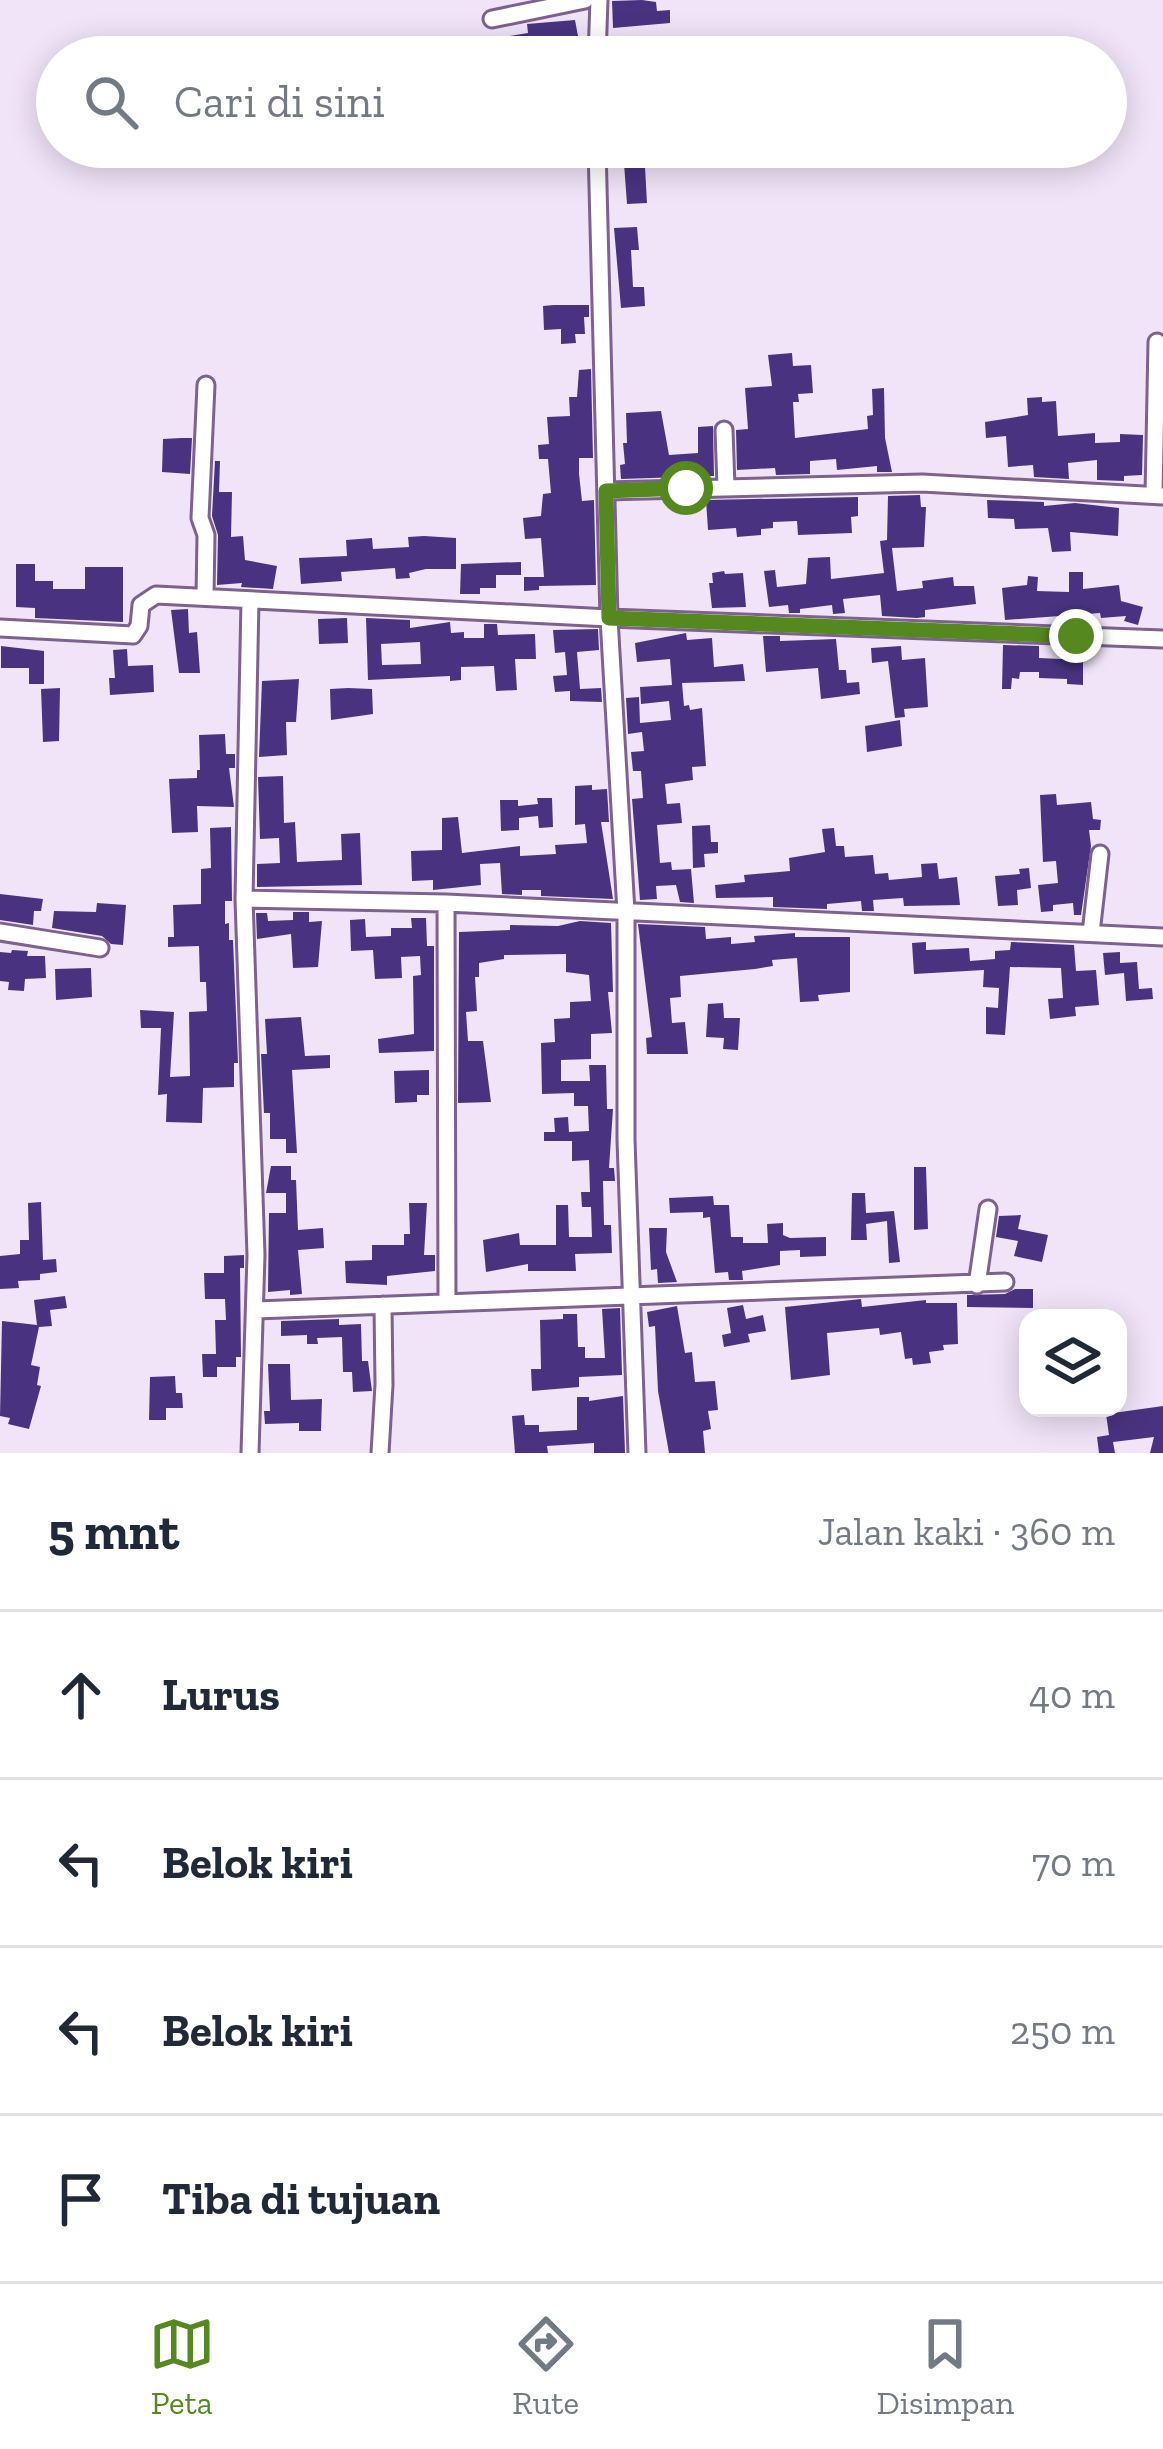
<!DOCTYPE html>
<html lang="id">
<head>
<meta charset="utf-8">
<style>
	:root { --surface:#fff; --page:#f6f6f7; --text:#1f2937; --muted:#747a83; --line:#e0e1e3; --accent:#558920 }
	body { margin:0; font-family:"Zilla Slab",serif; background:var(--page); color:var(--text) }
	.controls { position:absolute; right:36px; bottom:36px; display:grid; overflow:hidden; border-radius:24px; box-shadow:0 6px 30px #0003 }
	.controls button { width:108px; height:108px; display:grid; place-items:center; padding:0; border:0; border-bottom:3px solid var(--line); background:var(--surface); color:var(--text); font:60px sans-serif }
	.stop { position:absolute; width:36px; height:36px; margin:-27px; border:9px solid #558920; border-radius:50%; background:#fff }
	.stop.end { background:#558920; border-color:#fff; box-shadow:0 3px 12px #0008 }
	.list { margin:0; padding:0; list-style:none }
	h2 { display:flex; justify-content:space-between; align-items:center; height:156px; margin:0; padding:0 48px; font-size:51px }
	h2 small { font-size:39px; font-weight:400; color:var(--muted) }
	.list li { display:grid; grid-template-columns:78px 1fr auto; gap:36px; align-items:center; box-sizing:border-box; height:168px; padding:0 48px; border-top:3px solid var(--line) }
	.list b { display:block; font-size:45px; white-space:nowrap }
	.list em { font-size:39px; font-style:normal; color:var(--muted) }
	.icon { flex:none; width:66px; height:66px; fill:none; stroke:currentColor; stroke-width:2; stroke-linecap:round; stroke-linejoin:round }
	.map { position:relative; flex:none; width:1163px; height:1453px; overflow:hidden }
	.search { position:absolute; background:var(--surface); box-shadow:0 6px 30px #0003; left:36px; right:36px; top:36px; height:132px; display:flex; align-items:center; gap:30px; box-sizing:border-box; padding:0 42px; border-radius:66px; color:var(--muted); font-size:45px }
	.sheet { height:828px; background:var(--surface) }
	nav { display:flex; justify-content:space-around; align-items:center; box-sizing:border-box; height:168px; border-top:3px solid var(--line); background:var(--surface); font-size:33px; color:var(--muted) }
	nav a { display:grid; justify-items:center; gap:6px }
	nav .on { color:var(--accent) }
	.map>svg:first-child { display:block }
	.building { fill:#493381; fill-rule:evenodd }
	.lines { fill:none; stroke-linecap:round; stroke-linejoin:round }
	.minor-casing { stroke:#7d618e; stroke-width:21 }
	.minor { stroke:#fff; stroke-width:15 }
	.route { stroke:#558920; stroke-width:15 }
</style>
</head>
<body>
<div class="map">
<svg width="1163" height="1453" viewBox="0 0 1163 1453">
	<rect width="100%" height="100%" fill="#f1e4f9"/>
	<path class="building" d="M 642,0 L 656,2 L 657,11 L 670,10 L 670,23 L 613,28 L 612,1 Z
		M 575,20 L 578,36 L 500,52 L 497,38 L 528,33 L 527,24 Z
		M 644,149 L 647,203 L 627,204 L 623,150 Z
		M 637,227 L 639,250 L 631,250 L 633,287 L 644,287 L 645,306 L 621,308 L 614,228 Z
		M 554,305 L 589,305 L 589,317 L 584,317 L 585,334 L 575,334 L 576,343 L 561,344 L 561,329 L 544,330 L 543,306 Z
		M 792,353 L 793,366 L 811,365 L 813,393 L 798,394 L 799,402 L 793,402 L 795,438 L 868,429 L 867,416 L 873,415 L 872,389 L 884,388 L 885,438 L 892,472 L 877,472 L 877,466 L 837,470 L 836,459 L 810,461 L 810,474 L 776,475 L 775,468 L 737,470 L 736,430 L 748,429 L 745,388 L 772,386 L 768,355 Z
		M 591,369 L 593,458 L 579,458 L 579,474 L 582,501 L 594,500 L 596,585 L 539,586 L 539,590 L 524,591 L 524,577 L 544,577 L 541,538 L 525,539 L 523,518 L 541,516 L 543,494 L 551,493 L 548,459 L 539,459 L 538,445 L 549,444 L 547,417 L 570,416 L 569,397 L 577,397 L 579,370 Z
		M 1042,397 L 1042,402 L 1056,401 L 1058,436 L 1095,433 L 1095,443 L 1120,442 L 1120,434 L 1143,435 L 1142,475 L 1124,476 L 1124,481 L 1097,480 L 1097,460 L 1068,463 L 1069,479 L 1034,477 L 1033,465 L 1008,467 L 1006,436 L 986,438 L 985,422 L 1028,415 L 1027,398 Z
		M 661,411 L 669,455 L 698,453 L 698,427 L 713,426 L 714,476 L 621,479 L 620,465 L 625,464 L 623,443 L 627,443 L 626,413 Z
		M 181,438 L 192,438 L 190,474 L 162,472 L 163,439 Z
		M 215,461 L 220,461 L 219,492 L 232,492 L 231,537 L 243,536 L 245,560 L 277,566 L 273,589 L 241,587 L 242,583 L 217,585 L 218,535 L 212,516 Z
		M 920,495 L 921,507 L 926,507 L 924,547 L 892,548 L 897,591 L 923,588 L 922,581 L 953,577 L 954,586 L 974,586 L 976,604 L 925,610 L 925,617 L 917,618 L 882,616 L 880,595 L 843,599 L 845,613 L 833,614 L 832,605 L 800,609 L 800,613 L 789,613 L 788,605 L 769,607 L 764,571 L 775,570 L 777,587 L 806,584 L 808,558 L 830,557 L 831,579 L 884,573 L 880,541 L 887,540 L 888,496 Z
		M 858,497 L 858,516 L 851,517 L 852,533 L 798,535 L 797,521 L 773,522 L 773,528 L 761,529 L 761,535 L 737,537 L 736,528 L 708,530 L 706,500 Z
		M 987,500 L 1044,502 L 1044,506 L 1075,503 L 1119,508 L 1118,536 L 1070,532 L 1071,551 L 1052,552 L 1048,528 L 1015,529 L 1014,519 L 988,518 Z
		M 424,536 L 456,538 L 456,569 L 426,569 L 409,573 L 410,578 L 396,579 L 395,568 L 341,572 L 342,581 L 301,584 L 299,558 L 347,556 L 346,540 L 372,538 L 373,549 L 409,547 L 408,537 Z
		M 521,562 L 521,575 L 496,575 L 496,588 L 480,588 L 480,594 L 460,594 L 461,564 Z
		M 16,564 L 35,564 L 35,581 L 53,581 L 53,589 L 85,589 L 85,567 L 123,567 L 123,622 L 35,618 L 35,608 L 16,607 Z
		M 724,571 L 725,574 L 743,573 L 746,607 L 712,608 L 709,583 L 713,583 L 712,573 Z
		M 1069,572 L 1083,572 L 1083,589 L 1119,585 L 1121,601 L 1143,607 L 1138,625 L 1124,621 L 1126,616 L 1101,618 L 1100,613 L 1005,620 L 1002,588 L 1027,585 L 1028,576 L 1038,577 L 1037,591 L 1069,592 Z
		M 188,609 L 189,633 L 197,632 L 200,673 L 179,673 L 171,610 Z
		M 347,618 L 348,643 L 319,644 L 318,619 Z
		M 366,618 L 410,620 L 410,628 L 450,622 L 451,633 L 464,632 L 464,638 L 484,638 L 484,624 L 497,624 L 498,635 L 535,634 L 536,659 L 515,659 L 517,690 L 496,691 L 494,666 L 461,667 L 461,680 L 450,681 L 450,676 L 368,680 ZM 420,642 L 421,664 L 382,665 L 381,644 Z
		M 598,629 L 599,650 L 577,652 L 580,689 L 601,688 L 602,702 L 570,701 L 570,691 L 555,692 L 553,676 L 567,675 L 565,652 L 555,653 L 553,630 Z
		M 686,633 L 687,640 L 712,638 L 714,667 L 743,664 L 745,681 L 682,683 L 684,706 L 689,705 L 690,710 L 702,708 L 706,766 L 692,767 L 693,780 L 665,784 L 667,804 L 680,803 L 682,823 L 657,825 L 660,863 L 671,862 L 672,870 L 691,869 L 694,903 L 680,902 L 676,885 L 656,886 L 657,899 L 640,900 L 632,799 L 643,798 L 641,771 L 633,771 L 631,752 L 644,751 L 642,732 L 628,734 L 626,698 L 639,697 L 640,723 L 671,720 L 669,701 L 641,704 L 640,687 L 672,685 L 670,659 L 637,662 L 635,643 Z
		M 763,636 L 780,636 L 780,641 L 836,639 L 839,670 L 846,670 L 847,683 L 859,682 L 860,694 L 821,699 L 818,668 L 766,672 Z
		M 1003,645 L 1039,646 L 1039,658 L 1083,660 L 1083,685 L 1067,684 L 1067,679 L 1039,678 L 1039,672 L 1020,672 L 1019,679 L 1012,678 L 1011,689 L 1002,689 Z
		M 1,646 L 44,651 L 44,684 L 29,684 L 29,668 L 1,668 Z
		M 901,646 L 902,660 L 925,658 L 928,707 L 904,709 L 905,717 L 895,718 L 888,661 L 872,663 L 871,648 Z
		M 127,649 L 128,666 L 153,665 L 154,692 L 110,695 L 109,678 L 115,678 L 113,650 Z
		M 299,679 L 296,722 L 286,722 L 287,755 L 259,757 L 262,681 Z
		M 60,688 L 59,741 L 43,742 L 41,689 Z
		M 348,688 L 372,689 L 373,714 L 331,720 L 330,689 Z
		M 900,720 L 902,746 L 867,752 L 865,726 Z
		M 225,734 L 226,754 L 235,754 L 235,768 L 229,768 L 234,807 L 197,806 L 198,832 L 172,833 L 169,779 L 197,778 L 197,770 L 200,770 L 199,735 Z
		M 283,776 L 284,823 L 295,822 L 297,862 L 342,860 L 341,834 L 360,833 L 362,885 L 257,887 L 257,864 L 280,863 L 279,838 L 260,839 L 258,777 Z
		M 592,785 L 592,790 L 607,789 L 609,822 L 601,822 L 613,899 L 541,896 L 541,890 L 522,890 L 522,895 L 502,894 L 500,863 L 480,864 L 481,885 L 433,890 L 433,880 L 412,881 L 411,851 L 442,850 L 442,818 L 458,817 L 462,853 L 520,846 L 520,856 L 556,854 L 555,845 L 587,843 L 585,824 L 575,825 L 575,786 Z
		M 1056,794 L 1057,805 L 1091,802 L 1093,819 L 1101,820 L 1100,830 L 1089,830 L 1091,846 L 1081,915 L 1074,915 L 1073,903 L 1053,905 L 1053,911 L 1041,912 L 1038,885 L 1058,883 L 1056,861 L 1043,862 L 1040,795 Z
		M 537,798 L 552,798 L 553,827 L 539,828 L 538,816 L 519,818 L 519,830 L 501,831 L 500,800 L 518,800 L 518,806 L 538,804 Z
		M 710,825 L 711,842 L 718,842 L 718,853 L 704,854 L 705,867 L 693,868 L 692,826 Z
		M 231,827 L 232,901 L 225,901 L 225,924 L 229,923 L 229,940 L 233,940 L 238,1063 L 234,1063 L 234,1087 L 203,1088 L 202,1123 L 166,1122 L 167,1094 L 158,1095 L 161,1028 L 141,1028 L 140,1010 L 174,1012 L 170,1077 L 190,1076 L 189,1012 L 207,1011 L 206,982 L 200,982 L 199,946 L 168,947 L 168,937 L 174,937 L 173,905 L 201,904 L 201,869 L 211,868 L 210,828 Z
		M 834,828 L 836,846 L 844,846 L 845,857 L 873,855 L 875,874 L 888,873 L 889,880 L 922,877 L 921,864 L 937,863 L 939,879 L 957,877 L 960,905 L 904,906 L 903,898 L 873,900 L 874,911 L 862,911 L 861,901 L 827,904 L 827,909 L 773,907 L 773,897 L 716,898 L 715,885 L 745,882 L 744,875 L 790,871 L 789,858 L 825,852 L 822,829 Z
		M 1029,868 L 1031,888 L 1017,890 L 1018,905 L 998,906 L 995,876 L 1020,874 L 1019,869 Z
		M 0,894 L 43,899 L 41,911 L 34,911 L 33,925 L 0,920 Z
		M 97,903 L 126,905 L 123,945 L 111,944 L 102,936 L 52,928 L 54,911 L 96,912 Z
		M 293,912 L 309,912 L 309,922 L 322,921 L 318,967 L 293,968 L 291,934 L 257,939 L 256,913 L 267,913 L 268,921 L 293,920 Z
		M 411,918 L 426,918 L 427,946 L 434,946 L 434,1051 L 379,1053 L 378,1039 L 414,1034 L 413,976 L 421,975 L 420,956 L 401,957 L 402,978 L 375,979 L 373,950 L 351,951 L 350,920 L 365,919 L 366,937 L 391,936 L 391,928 L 412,928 Z
		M 580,921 L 611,923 L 613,992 L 608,992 L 612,1033 L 591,1034 L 591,1059 L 561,1060 L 561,1081 L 590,1081 L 589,1065 L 606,1065 L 607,1109 L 613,1109 L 609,1168 L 614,1168 L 615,1181 L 603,1181 L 604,1225 L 611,1225 L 612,1253 L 575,1254 L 576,1271 L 528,1271 L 528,1264 L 486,1272 L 483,1240 L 519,1233 L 520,1245 L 556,1245 L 556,1205 L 568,1205 L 569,1237 L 592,1237 L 591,1207 L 582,1207 L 581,1192 L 590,1192 L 589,1160 L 572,1161 L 572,1141 L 544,1141 L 544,1132 L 555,1132 L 554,1118 L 568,1117 L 569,1132 L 589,1131 L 588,1106 L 574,1106 L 574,1093 L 542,1094 L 541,1043 L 555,1042 L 554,1019 L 570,1018 L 570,1002 L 591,1001 L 589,975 L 566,972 L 566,954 L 504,955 L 504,959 L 479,963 L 479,977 L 475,977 L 477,1011 L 466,1012 L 468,1041 L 483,1041 L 491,1102 L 458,1103 L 459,932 L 510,930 L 510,925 L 558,926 Z
		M 638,924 L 705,927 L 706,939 L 731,937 L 731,944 L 755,942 L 754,936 L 795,933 L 795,937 L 850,937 L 850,992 L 818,995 L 819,1001 L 800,1002 L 797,958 L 772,960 L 773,966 L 755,969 L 680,976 L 681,997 L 670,998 L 672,1023 L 685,1022 L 688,1054 L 647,1054 L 646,1038 L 652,1037 Z
		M 926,942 L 926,950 L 969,948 L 970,961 L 995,959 L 995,951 L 1010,950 L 1011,942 L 1074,945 L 1076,971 L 1096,970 L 1099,1005 L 1075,1007 L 1076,1016 L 1050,1019 L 1048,999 L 1063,998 L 1061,968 L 1010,967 L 1005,1035 L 986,1034 L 986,1007 L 998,1008 L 999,988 L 983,987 L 984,970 L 914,974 L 912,943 Z
		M 12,950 L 28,951 L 27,956 L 45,956 L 46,978 L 25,979 L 24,991 L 8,990 L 9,982 L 0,981 L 0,952 L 11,953 Z
		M 1120,952 L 1120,963 L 1137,962 L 1139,989 L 1152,988 L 1153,999 L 1126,1001 L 1124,973 L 1105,975 L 1103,953 Z
		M 91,968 L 92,997 L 56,1000 L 55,969 Z
		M 723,1003 L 724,1018 L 740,1018 L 738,1050 L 723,1049 L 724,1038 L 706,1037 L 708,1004 Z
		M 301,1017 L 305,1056 L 330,1055 L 330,1068 L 292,1070 L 297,1153 L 286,1153 L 286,1139 L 270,1139 L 270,1113 L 264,1113 L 261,1054 L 267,1054 L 265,1019 Z
		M 429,1070 L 429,1095 L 417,1095 L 417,1102 L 395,1103 L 394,1071 Z
		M 271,1166 L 291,1166 L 291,1180 L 296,1180 L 298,1230 L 323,1228 L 324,1248 L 298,1250 L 302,1294 L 290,1295 L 290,1290 L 268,1292 L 269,1213 L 286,1213 L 286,1193 L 266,1193 Z
		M 914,1167 L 926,1167 L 928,1229 L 914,1230 Z
		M 852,1193 L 865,1193 L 866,1213 L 894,1211 L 900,1262 L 889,1263 L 887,1221 L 866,1224 L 867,1240 L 851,1240 Z
		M 713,1196 L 714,1205 L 729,1205 L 731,1237 L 743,1237 L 743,1243 L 768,1243 L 767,1224 L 783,1223 L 783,1235 L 790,1238 L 826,1237 L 826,1256 L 800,1257 L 800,1250 L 780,1251 L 780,1265 L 742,1271 L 743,1280 L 729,1280 L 728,1272 L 715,1273 L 710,1217 L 703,1218 L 703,1212 L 670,1213 L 669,1198 Z
		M 41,1202 L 43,1260 L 56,1259 L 57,1272 L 40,1274 L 40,1280 L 18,1281 L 19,1288 L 0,1289 L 0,1256 L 20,1254 L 20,1240 L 29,1240 L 28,1203 Z
		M 409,1203 L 427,1203 L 424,1255 L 435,1255 L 435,1271 L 387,1276 L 387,1285 L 346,1283 L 345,1261 L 372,1260 L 372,1245 L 404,1245 L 404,1234 L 410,1234 Z
		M 1021,1215 L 1018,1229 L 1048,1235 L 1042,1262 L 1014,1256 L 1018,1241 L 996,1237 L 999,1216 Z
		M 649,1228 L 667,1228 L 666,1252 L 677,1282 L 658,1283 L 657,1269 L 651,1270 Z
		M 244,1255 L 244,1268 L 240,1268 L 241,1357 L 236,1357 L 236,1367 L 217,1367 L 217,1377 L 203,1377 L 202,1354 L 216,1354 L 215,1320 L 226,1320 L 225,1299 L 205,1299 L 204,1273 L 224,1273 L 224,1256 Z
		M 1015,1289 L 1033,1289 L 1033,1308 L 967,1307 L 967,1295 L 1005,1294 Z
		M 65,1296 L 67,1308 L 50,1310 L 52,1326 L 39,1327 L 31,1365 L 40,1367 L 37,1385 L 41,1386 L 29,1429 L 8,1424 L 10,1418 L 0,1416 L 2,1321 L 37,1325 L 34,1300 Z
		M 861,1299 L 862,1307 L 926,1300 L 926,1303 L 957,1303 L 958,1344 L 943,1345 L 944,1350 L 929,1352 L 931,1363 L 913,1365 L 912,1358 L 905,1359 L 901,1332 L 880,1335 L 879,1328 L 827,1333 L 830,1375 L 791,1380 L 785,1307 Z
		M 743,1305 L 746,1319 L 763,1315 L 766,1331 L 748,1334 L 750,1342 L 724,1347 L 722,1335 L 731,1333 L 727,1308 Z
		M 677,1306 L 685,1353 L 692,1352 L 695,1382 L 715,1381 L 718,1410 L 708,1411 L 711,1429 L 703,1431 L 705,1453 L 669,1453 L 658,1391 L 655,1326 L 649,1327 L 647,1312 Z
		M 620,1308 L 622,1375 L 579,1377 L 579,1387 L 532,1391 L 531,1369 L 541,1369 L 540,1320 L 563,1319 L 563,1314 L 577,1314 L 578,1347 L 585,1347 L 585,1358 L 605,1358 L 602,1309 Z
		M 339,1319 L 339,1325 L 361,1324 L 362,1361 L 368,1361 L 372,1391 L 353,1392 L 352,1372 L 343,1372 L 342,1337 L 317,1338 L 318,1344 L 307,1344 L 307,1335 L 281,1336 L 281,1321 Z
		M 268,1364 L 290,1364 L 291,1400 L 322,1399 L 321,1431 L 299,1431 L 299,1423 L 265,1424 L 264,1411 L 270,1411 Z
		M 175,1376 L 176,1393 L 182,1393 L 183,1408 L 166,1408 L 166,1420 L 149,1420 L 150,1377 Z
		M 623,1396 L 625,1453 L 594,1453 L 594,1443 L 547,1446 L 548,1453 L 515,1453 L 512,1416 L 524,1415 L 525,1425 L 539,1425 L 539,1432 L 577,1430 L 577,1397 L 589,1397 L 589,1401 Z
		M 1163,1406 L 1163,1453 L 1150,1453 L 1154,1437 L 1113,1442 L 1115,1453 L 1099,1453 L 1097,1437 L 1109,1435 L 1106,1414 Z"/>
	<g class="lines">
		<defs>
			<path id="minor" d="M 492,19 L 585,0
				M 597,57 L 599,0
				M 597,147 L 609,618 L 626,912 L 626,1140 L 637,1453
				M 724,430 L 726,487
				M 606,491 L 922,483 L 1163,496
				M 1154,495 L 1157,342
				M 205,596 L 206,535 L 200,518 L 206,385
				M 250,600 L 244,899 L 256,1255 L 250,1453
				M 0,628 L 133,635 L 139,626 L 141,605 L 156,595 L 609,618 L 1163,639
				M 244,899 L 446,903 L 1163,937
				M 446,903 L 447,1301
				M 0,932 L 100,948
				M 1091,933 L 1100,854
				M 977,1285 L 988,1209
				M 256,1310 L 1005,1282
				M 380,1453 L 384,1385 L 383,1305"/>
		</defs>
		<use href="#minor" class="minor-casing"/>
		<use href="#minor" class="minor"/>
	</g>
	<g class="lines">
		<path class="route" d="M 686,488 L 606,491 L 609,618 L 1076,636"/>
	</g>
</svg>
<div class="controls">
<button><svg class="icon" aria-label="layers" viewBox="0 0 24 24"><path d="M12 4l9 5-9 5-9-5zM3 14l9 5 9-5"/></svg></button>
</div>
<div class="stop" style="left:686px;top:488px"></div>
<div class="stop end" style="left:1076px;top:636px"></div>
<div class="search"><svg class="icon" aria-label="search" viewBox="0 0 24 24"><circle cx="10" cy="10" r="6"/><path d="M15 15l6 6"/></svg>Cari di sini</div>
</div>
<section class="sheet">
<h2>5 mnt<small>Jalan kaki · 360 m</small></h2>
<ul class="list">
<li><svg class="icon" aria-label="ahead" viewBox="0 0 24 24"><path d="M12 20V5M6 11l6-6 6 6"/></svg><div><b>Lurus</b></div><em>40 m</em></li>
<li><svg class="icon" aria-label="left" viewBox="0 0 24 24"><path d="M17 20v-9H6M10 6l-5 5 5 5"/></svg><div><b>Belok kiri</b></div><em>70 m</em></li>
<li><svg class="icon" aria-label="left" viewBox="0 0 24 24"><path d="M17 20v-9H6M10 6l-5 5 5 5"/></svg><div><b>Belok kiri</b></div><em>250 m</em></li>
<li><svg class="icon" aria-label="arrive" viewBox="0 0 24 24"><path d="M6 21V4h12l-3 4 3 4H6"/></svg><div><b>Tiba di tujuan</b></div></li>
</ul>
</section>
<nav>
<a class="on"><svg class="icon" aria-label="map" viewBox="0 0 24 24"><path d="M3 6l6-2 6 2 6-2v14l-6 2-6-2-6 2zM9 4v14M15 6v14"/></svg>Peta</a>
<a><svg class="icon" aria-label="directions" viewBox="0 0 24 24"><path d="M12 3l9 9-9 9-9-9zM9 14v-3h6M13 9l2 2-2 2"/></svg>Rute</a>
<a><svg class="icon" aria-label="saved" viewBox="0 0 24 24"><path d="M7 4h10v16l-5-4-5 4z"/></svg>Disimpan</a>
</nav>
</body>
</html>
